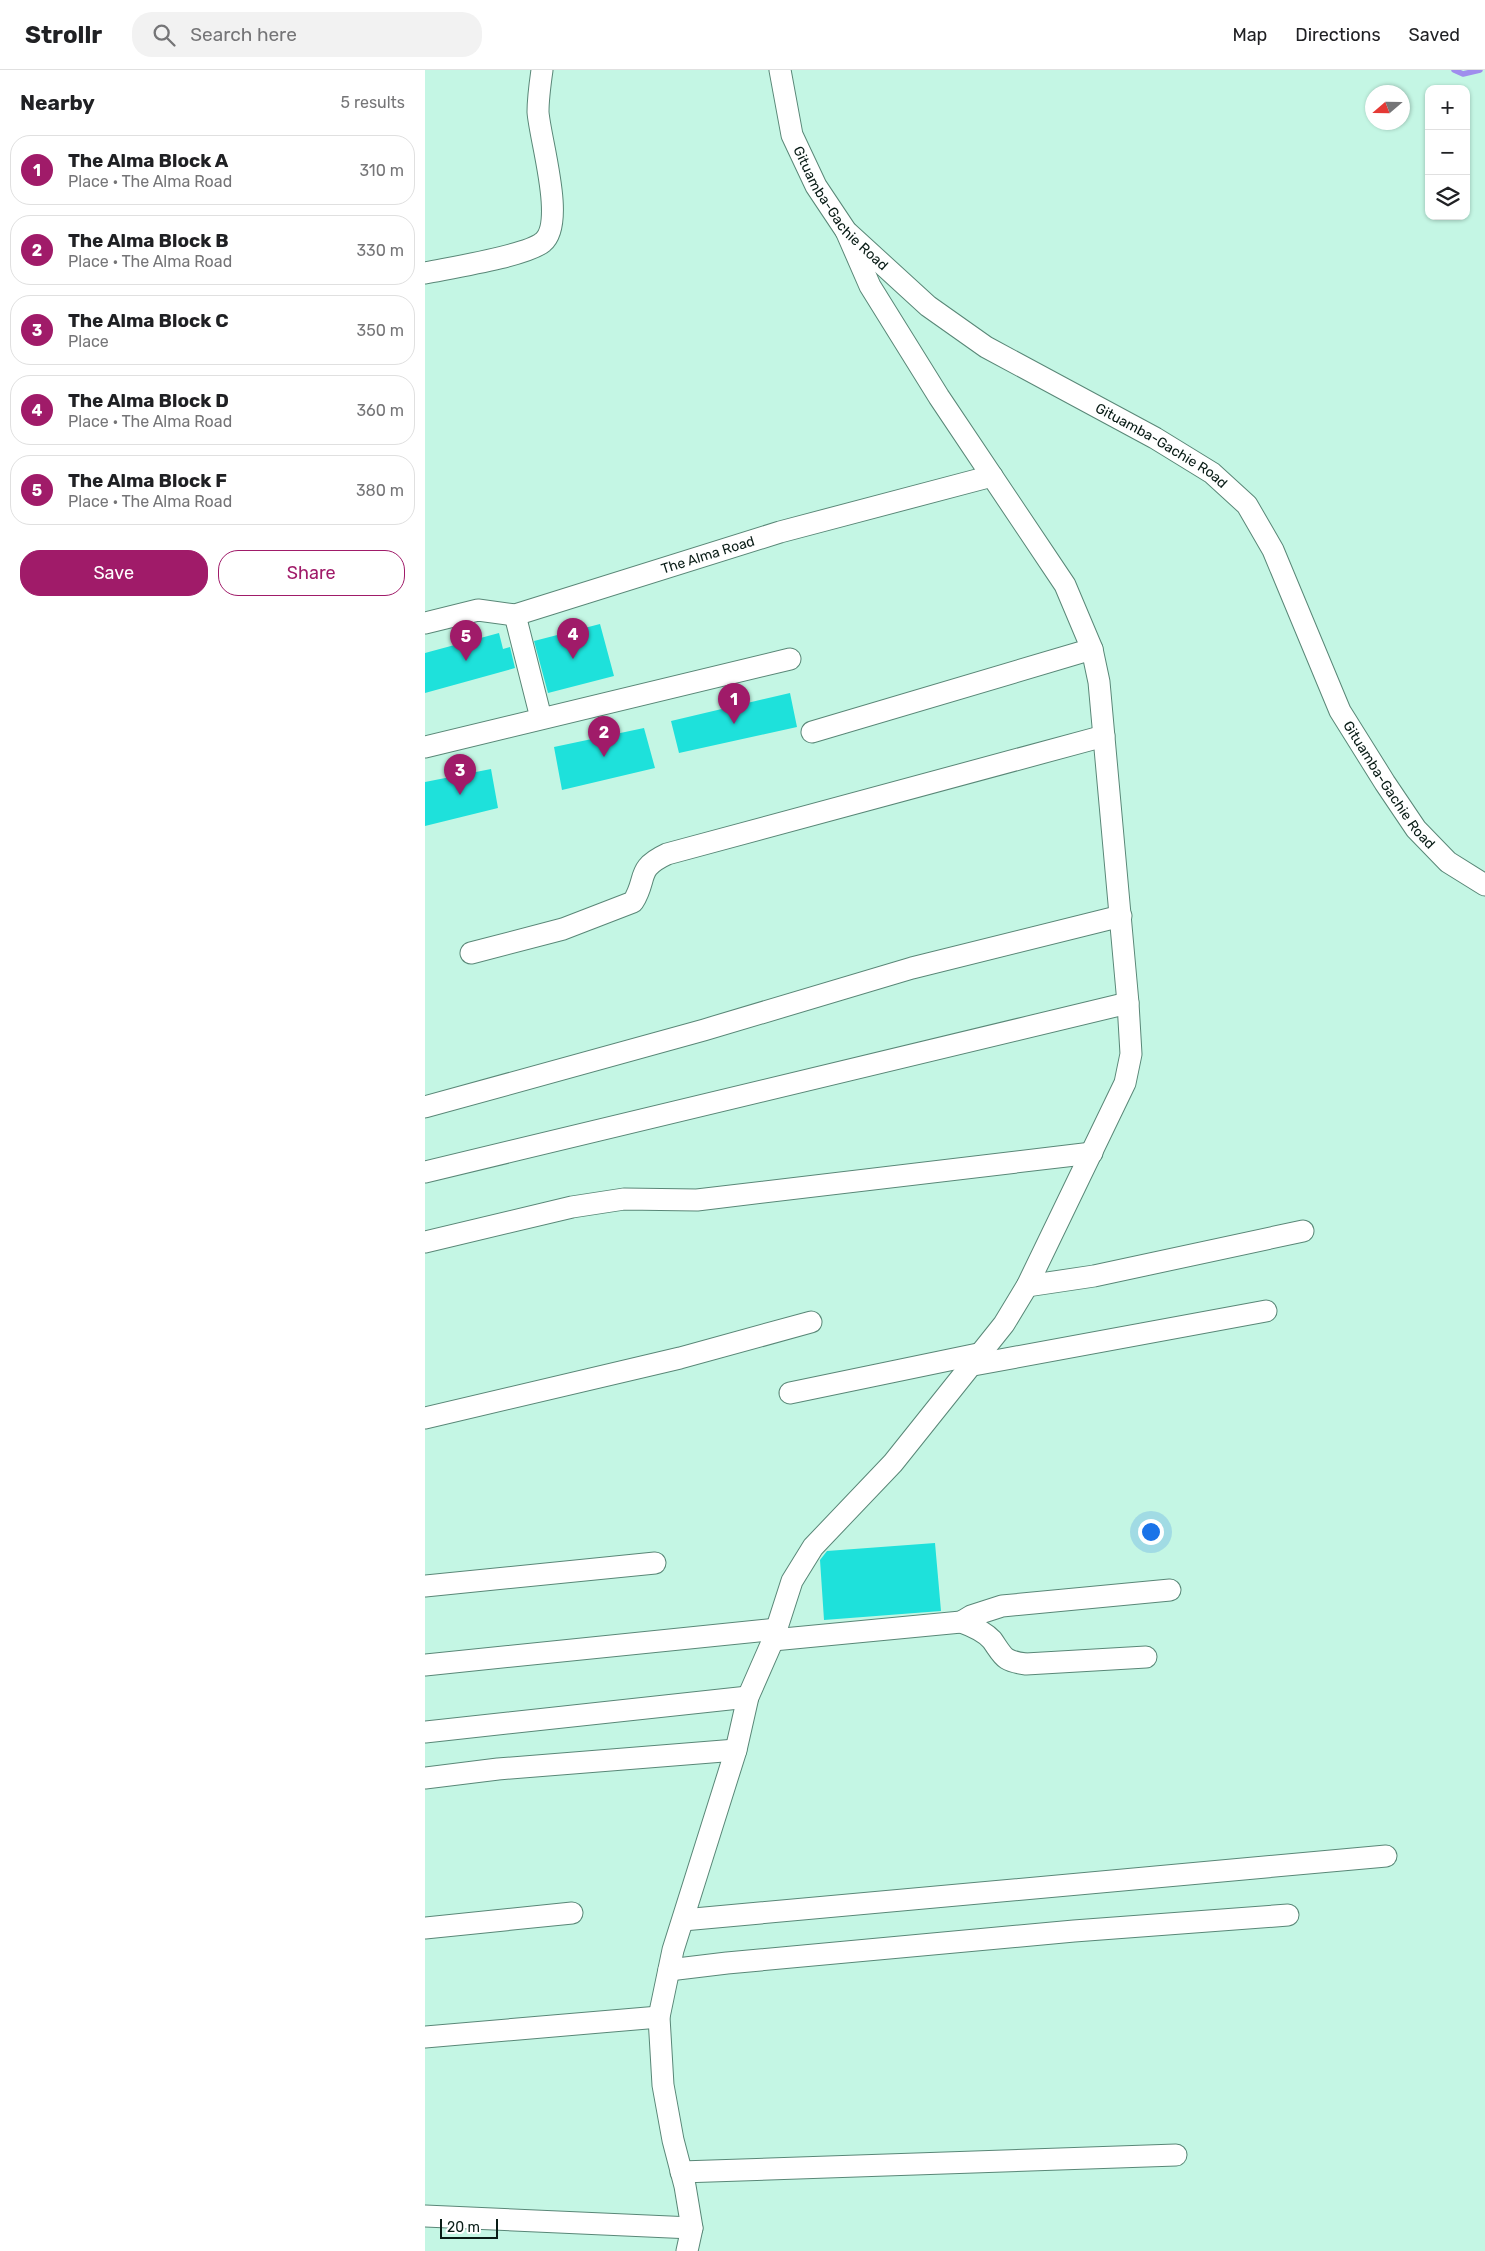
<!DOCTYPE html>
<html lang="en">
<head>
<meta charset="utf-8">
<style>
	:root { --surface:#fff; --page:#f2f2f2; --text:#202124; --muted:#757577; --line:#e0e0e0; --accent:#a01b69 }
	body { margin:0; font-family:Rubik,sans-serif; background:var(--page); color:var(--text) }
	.controls { position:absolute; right:15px; top:15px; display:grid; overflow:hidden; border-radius:10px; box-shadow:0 1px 4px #0004 }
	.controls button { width:45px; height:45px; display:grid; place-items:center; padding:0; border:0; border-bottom:1px solid var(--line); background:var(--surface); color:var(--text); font:25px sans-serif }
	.compass { position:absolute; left:940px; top:15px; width:45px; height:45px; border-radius:50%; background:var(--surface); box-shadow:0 1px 4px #0004; rotate:250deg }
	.scale { position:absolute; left:15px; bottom:12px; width:58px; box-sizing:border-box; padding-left:5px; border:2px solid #091c16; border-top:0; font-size:14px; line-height:18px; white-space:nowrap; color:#091c16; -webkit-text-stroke:4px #fff; paint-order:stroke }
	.you { position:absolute; left:725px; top:1461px; width:18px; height:18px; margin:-12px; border:4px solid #fff; border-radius:50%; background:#1a73e8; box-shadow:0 0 0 8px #1a73e833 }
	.badge { display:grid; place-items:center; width:32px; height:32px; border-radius:50%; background:var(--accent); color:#fff; font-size:16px; font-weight:700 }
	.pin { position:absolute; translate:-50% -41px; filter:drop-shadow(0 1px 2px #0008) }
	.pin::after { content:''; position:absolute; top:26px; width:18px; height:15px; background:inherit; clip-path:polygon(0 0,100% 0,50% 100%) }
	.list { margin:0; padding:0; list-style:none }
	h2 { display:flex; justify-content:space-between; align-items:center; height:65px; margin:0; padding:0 20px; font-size:21px }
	h2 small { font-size:16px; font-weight:400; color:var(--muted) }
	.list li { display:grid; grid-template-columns:32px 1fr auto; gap:15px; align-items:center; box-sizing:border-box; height:70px; margin:0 10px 10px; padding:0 10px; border:1px solid var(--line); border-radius:20px }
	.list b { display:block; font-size:19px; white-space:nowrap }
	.list p { margin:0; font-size:16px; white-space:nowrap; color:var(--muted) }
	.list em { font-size:16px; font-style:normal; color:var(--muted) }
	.actions { display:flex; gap:10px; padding:15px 20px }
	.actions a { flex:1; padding:11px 0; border:1px solid var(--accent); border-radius:20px; text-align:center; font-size:18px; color:var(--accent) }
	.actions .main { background:var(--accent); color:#fff }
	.icon { flex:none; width:28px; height:28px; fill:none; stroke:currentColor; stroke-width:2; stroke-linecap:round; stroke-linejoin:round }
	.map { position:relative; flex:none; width:1060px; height:2181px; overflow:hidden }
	header { display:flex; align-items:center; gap:30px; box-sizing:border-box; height:70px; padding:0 25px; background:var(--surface); border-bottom:1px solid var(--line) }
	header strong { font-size:24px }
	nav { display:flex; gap:28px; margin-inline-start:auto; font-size:18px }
	.search { width:350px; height:45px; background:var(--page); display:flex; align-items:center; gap:12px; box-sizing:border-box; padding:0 18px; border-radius:20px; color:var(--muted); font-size:19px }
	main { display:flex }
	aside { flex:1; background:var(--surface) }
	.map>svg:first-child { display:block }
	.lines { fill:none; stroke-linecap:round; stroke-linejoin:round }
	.stream { stroke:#9f8ded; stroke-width:5.5 }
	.building { fill:#1ee1db }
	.street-casing { stroke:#598777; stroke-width:23 }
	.street { stroke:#fff; stroke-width:21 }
	.labels { text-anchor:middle; stroke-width:5; stroke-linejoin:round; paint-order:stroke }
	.street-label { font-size:14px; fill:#091c16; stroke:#fff }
</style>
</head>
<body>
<header>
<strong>Strollr</strong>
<div class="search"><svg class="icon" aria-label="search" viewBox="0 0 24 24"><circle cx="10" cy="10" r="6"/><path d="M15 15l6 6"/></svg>Search here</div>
<nav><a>Map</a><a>Directions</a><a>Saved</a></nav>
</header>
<main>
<aside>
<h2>Nearby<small>5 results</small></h2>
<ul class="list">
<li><span class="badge">1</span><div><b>The Alma Block A</b><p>Place · The Alma Road</p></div><em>310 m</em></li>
<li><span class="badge">2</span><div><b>The Alma Block B</b><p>Place · The Alma Road</p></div><em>330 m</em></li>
<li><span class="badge">3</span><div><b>The Alma Block C</b><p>Place</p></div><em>350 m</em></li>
<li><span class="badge">4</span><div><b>The Alma Block D</b><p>Place · The Alma Road</p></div><em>360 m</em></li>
<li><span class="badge">5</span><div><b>The Alma Block F</b><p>Place · The Alma Road</p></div><em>380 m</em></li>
</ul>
<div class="actions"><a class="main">Save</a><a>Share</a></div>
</aside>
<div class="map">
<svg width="1060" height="2181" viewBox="0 0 1060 2181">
	<rect width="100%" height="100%" fill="#c4f6e4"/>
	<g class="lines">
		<path class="stream" d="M 1029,0 L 1038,4 L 1055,0"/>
	</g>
	<path class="building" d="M 175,554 L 189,606 L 123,623 L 109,571 Z
		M 74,563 L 78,579 L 85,577 L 90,598 L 0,623 L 0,583 Z
		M 365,623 L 372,657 L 254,683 L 246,651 Z
		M 219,658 L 230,698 L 137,720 L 129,677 Z
		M 66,699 L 73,738 L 0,756 L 0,712 Z
		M 510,1473 L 516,1541 L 399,1550 L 395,1490 L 402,1481 Z"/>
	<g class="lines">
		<defs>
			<g id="street">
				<path id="s1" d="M 355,0 L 367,65 L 391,116 L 421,161 L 503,236 L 561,277 L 730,368 L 787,403 L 822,435 L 848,480 L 915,641 L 960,713 L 991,759 L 1023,792 L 1060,815"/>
				<path d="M 0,203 C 24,198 102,186 118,172 C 141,153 115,70 113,42 C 113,28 115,14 117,0"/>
				<path d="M 90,545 L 116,648"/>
				<path id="s2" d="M 0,553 L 53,540 L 90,545 L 355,462 L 567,406"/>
				<path d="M 387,662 L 667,579"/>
				<path d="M 0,677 L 365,589"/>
				<path d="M 46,883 L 138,859 L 208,832 C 223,808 210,799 242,784 L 679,666"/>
				<path d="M 0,1037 L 279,960 L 487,898 L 696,846"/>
				<path d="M 0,1102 L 703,933"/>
				<path d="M 0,1172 L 147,1137 L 199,1129 L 272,1130 L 667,1083"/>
				<path d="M 602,1216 L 669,1206 L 878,1161"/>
				<path d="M 543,1296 L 841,1241"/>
				<path d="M 365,1323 L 553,1284"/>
				<path d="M 0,1348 L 255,1288 L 386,1252"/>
				<path d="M 0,1516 L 230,1493"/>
				<path d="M 536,1552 L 546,1546 L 577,1536 L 745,1520"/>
				<path d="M 348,1570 L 536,1552 C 547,1556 559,1561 567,1570 C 579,1587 578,1591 601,1594 L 721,1587"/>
				<path d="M 0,1595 L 352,1559"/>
				<path d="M 0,1662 L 323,1627"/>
				<path d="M 0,1708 L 73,1699 L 311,1680"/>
				<path d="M 258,1850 L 961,1786"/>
				<path d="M 0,1858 L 147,1843"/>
				<path d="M 244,1900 L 302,1893 L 649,1861 L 863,1845"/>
				<path d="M 0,1967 L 234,1947"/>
				<path d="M 256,2102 L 751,2085"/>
				<path d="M 0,2146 L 267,2158"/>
				<path d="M 262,2181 L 267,2158 L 260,2116 L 248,2070 L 238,2015 L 234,1947 L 248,1880 L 311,1680 L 323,1627 L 348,1570 L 367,1511 L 388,1477 L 468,1393 L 579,1254 L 602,1216 L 700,1013 L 706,984 L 703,933 L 674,612 L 667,579 L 640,515 L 514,327 L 445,216 L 421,161"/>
			</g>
		</defs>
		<use href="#street" class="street-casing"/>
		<use href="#street" class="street"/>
	</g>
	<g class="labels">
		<g class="street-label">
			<text dy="5" stroke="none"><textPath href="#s1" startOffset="155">Gituamba-Gachie Road</textPath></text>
			<text dy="5" stroke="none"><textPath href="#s1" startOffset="560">Gituamba-Gachie Road</textPath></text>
			<text dy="5" stroke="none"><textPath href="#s2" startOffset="294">The Alma Road</textPath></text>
			<text dy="5" stroke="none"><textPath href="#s1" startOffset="980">Gituamba-Gachie Road</textPath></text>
		</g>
	</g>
</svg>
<div class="controls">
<button>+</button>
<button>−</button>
<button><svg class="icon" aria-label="layers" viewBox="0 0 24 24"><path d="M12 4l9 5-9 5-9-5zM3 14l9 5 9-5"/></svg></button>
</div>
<svg class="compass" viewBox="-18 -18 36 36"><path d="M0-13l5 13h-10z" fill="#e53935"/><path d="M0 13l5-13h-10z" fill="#757577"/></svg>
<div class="scale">20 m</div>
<div class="you"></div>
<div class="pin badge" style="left:309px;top:654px">1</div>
<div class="pin badge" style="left:179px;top:687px">2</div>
<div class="pin badge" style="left:35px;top:725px">3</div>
<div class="pin badge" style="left:148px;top:589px">4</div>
<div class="pin badge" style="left:41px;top:591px">5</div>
</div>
</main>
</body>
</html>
